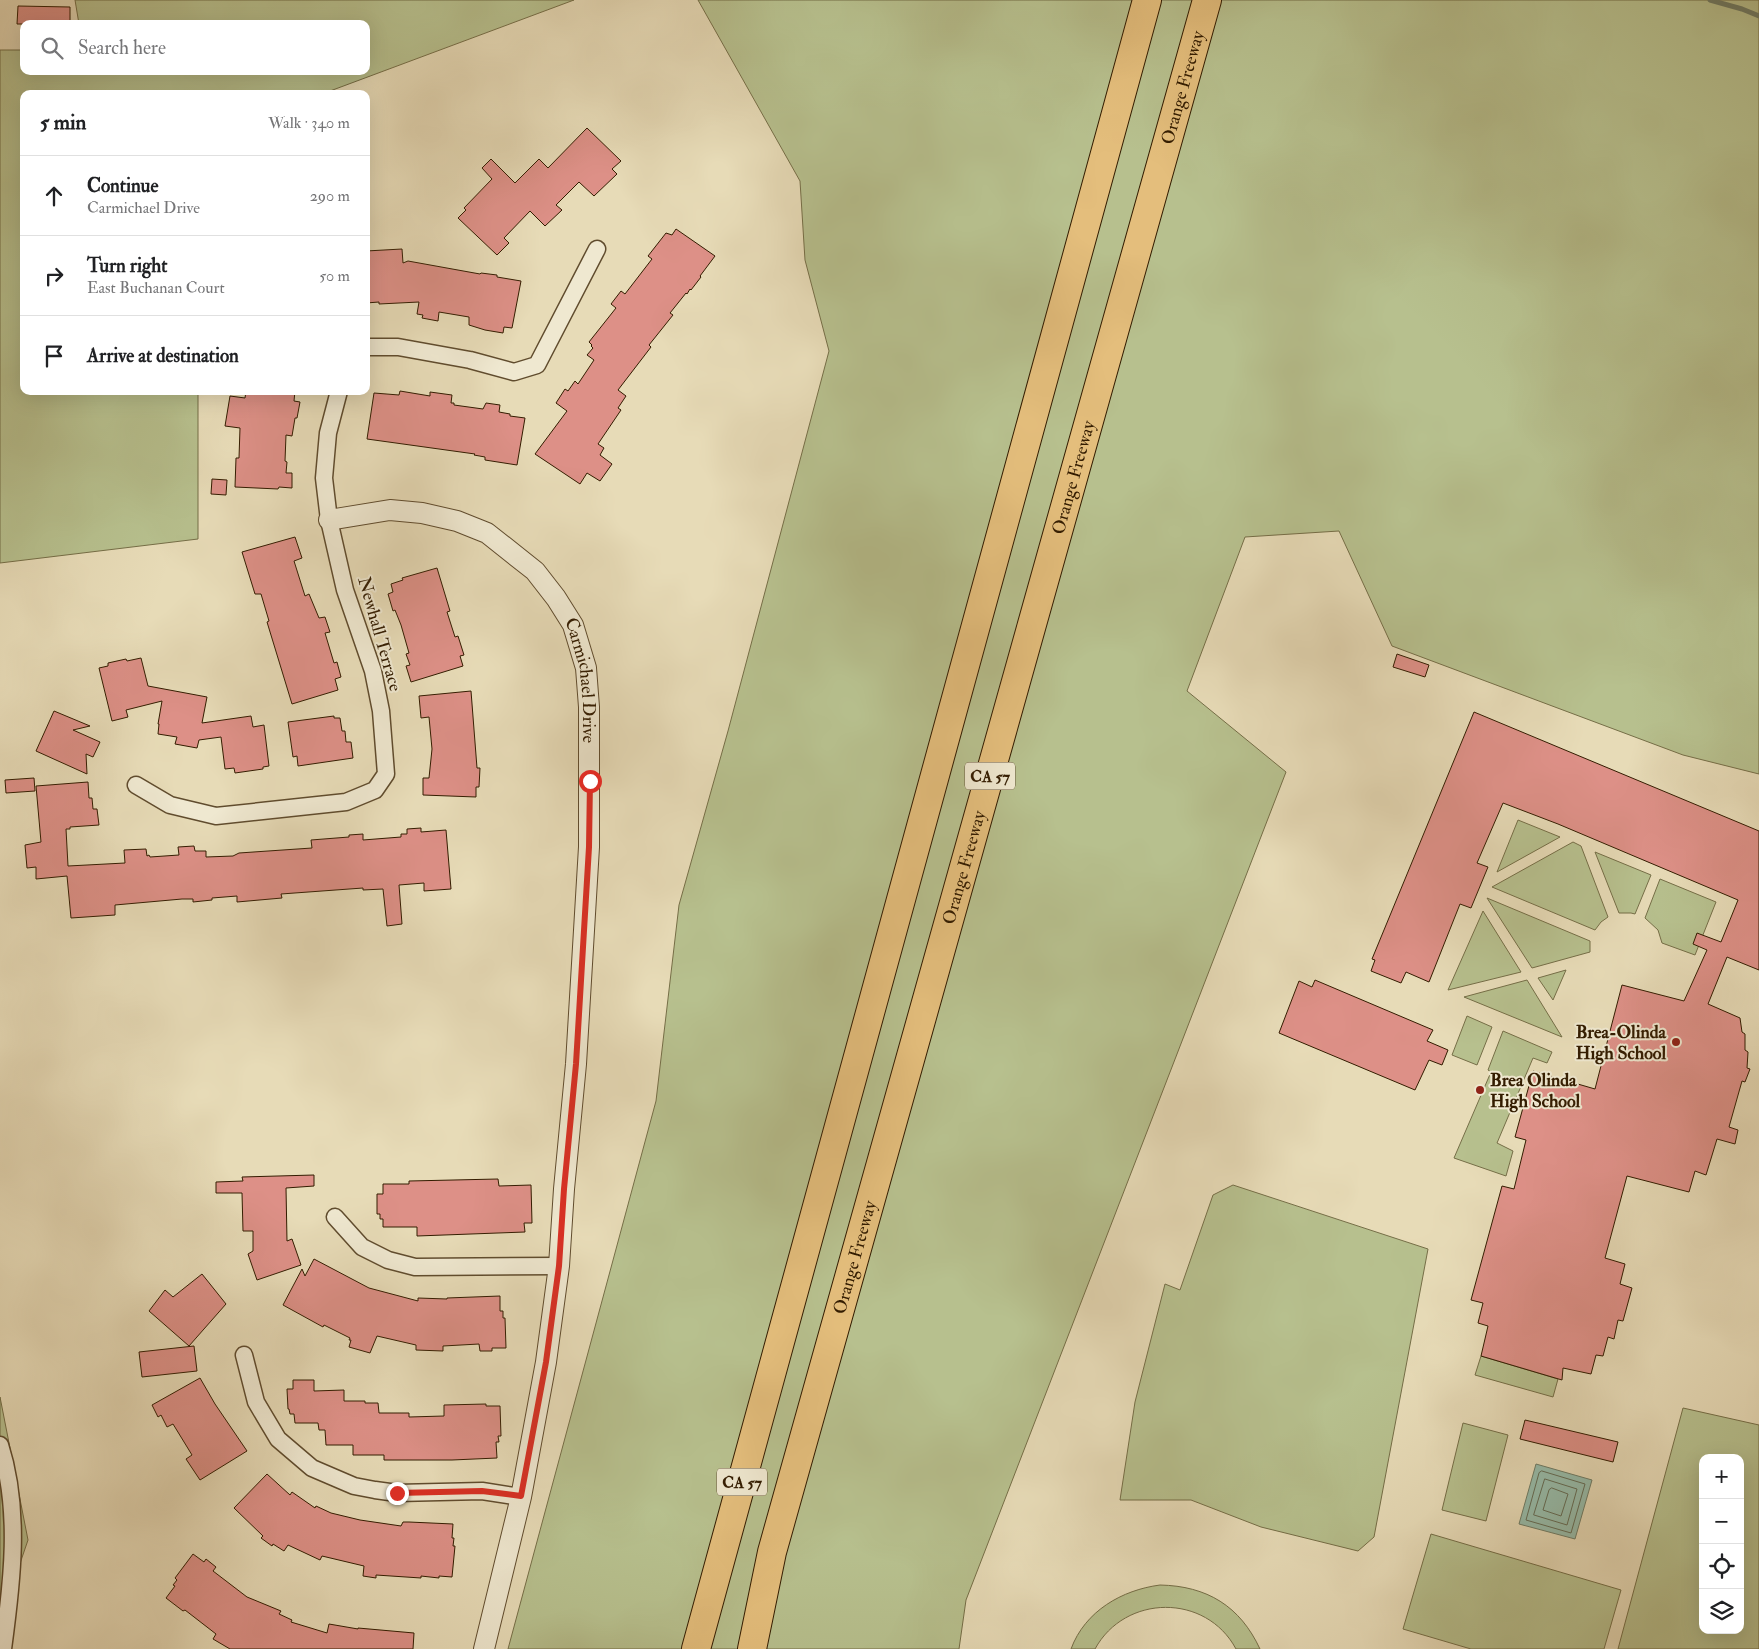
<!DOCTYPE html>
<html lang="en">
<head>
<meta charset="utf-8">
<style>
	:root { --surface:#fff; --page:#f2f2f2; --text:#202124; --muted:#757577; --line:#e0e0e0 }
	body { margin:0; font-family:"IM FELL Double Pica",serif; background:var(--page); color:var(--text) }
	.controls { position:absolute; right:15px; bottom:15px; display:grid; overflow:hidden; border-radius:10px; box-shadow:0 5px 20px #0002 }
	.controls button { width:45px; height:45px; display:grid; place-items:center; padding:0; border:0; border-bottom:1px solid var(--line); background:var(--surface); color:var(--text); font:25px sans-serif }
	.stop { position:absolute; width:15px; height:15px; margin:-11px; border:4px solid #d93025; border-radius:50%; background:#fff }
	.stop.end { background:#d93025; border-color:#fff; box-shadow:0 1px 5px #0008 }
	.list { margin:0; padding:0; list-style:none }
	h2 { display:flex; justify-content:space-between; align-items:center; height:65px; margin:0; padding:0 20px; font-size:21px }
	h2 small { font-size:16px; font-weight:400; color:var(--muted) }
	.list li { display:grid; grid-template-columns:32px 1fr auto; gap:15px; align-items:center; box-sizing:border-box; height:80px; padding:0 20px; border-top:1px solid var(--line) }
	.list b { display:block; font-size:19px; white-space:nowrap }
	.list p { margin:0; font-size:16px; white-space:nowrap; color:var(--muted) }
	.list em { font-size:16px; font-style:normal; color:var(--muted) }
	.icon { flex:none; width:28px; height:28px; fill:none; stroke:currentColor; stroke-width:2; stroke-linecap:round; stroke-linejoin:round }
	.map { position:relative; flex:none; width:1759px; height:1649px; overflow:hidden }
	.search { position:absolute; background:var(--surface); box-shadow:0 5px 20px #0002; left:20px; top:20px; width:350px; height:55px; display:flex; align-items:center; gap:12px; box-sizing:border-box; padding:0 18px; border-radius:10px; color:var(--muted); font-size:19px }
	.panel { position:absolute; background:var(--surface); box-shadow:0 5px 20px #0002; left:20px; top:90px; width:350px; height:305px; border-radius:10px }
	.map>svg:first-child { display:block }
	.green { fill:#b7c08e; stroke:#756e47; fill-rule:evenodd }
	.water { fill:#97bcaa; stroke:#6f7c66 }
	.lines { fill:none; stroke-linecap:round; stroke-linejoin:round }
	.shore { stroke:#656c55; stroke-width:1 }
	.stream { stroke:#6f7c66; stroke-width:5 }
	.building { fill:#dd9087; stroke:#331c00 }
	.minor-casing { stroke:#604c2e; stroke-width:19 }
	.tertiary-casing { stroke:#604c2e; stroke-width:22 }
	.motorway-casing { stroke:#331c00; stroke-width:30 }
	.minor { stroke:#efe8d0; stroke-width:16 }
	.tertiary { stroke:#efe8d0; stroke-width:20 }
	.motorway { stroke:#e4be7c; stroke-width:28 }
	.route { stroke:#d93025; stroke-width:6 }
	.poi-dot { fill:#8f2418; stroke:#efe8d0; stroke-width:2 }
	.labels { text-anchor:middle; stroke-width:4; stroke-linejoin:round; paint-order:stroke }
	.shield { fill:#efe8d0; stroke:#6b593e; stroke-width:1 }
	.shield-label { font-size:16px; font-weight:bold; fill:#331c00 }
	.street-label { font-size:18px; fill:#331c00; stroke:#efe8d0 }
	.poi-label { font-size:18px; font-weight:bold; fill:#331c00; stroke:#efe8d0; text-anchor:end }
</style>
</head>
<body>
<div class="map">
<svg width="1759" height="1649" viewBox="0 0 1759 1649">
	<rect width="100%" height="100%" fill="#e7dbb7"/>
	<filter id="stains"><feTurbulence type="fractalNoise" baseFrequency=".004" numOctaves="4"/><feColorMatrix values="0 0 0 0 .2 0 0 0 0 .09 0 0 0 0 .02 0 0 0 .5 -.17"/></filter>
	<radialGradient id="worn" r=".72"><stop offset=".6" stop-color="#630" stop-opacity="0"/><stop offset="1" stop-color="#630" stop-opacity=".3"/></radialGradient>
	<path class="green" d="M 75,0 L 574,0 L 322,94 L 24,94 L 24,391 L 198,391 L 198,539 L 0,563 L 0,50 L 24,50 L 24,71 L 366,71 L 366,24 L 79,24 Z
		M 698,0 L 1759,0 L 1759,774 L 1683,755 L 1392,646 L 1339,531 L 1245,537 L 1187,691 L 1286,772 L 966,1600 L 959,1649 L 508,1649 L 656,1101 L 679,905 L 728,731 L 829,351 L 805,260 L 800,181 Z
		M 1518,820 L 1560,837 L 1497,872 Z
		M 1573,842 L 1581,846 L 1608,917 L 1601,922 L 1595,930 L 1492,887 Z
		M 1595,852 L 1651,875 L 1635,914 L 1631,913 L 1619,913 Z
		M 1660,879 L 1716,902 L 1695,955 L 1662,943 L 1658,930 L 1645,918 Z
		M 1487,898 L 1590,941 L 1590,952 L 1532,968 Z
		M 1483,911 L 1521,972 L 1448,990 Z
		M 1566,970 L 1553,1000 L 1538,978 Z
		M 1527,980 L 1562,1037 L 1464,997 Z
		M 1467,1016 L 1492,1027 L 1477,1065 L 1452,1055 Z
		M 1503,1031 L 1552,1052 L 1547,1063 L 1533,1058 L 1497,1143 L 1513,1151 L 1506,1176 L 1454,1158 L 1491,1072 L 1488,1070 Z
		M 1233,1185 L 1428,1249 L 1374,1537 L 1358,1551 L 1261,1527 L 1191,1500 L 1120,1500 L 1135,1402 L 1165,1284 L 1180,1290 L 1213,1195 Z
		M 1481,1356 L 1558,1379 L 1553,1397 L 1475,1375 Z
		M 0,1397 L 28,1540 L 0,1622 Z
		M 1683,1408 L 1759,1425 L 1759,1649 L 1618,1649 ZM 1703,1458 L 1740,1458 L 1740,1630 L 1703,1630 Z
		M 1463,1423 L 1508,1435 L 1486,1521 L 1442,1510 Z
		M 1431,1534 L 1621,1590 L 1604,1649 L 1471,1649 L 1403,1629 Z
		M 1160,1585 C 1207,1586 1240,1606 1260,1649 L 1236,1649 C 1206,1593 1125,1594 1095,1649 L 1071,1649 C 1085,1611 1122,1590 1160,1585 Z"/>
	<path class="water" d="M 1536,1464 L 1592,1480 L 1575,1539 L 1519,1524 Z"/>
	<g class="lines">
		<path class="shore" d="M 1542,1471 L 1585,1484 L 1571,1533 L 1526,1520 L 1539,1473 Z
			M 1545,1479 L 1577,1489 L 1567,1525 L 1534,1515 Z
			M 1552,1488 L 1568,1494 L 1561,1516 L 1543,1510 L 1549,1490 Z"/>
		<path class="stream" d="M 1710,0 L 1742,9 L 1759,16"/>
	</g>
	<path class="building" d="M 18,6 L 70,7 L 70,24 L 17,24 Z
		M 587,128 L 621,161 L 612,169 L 617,174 L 594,196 L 579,182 L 556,205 L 562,210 L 545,226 L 530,211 L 504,238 L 509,243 L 497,255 L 458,218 L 466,210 L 464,208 L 492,179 L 482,168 L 491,159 L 515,183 L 539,159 L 548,168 Z
		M 676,229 L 715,256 L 700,276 L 701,277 L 691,290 L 690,289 L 687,294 L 686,293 L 670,313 L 673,315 L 649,345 L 651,347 L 618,390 L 626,396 L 618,408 L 621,410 L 598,444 L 604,448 L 600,455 L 612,464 L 600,481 L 587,473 L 580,484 L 535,454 L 567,411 L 556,403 L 565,389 L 568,391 L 575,381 L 578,384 L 594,360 L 587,355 L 593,348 L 591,346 L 592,345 L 589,342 L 616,308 L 611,304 L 621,291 L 625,294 L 652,259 L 648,256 L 666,233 L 672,235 Z
		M 402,249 L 403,263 L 408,261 L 480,274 L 481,273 L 497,275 L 497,277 L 521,281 L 512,328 L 504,327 L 503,333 L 485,330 L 469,325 L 469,317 L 439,312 L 438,321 L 422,318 L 423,315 L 417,314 L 419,302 L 379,304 L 379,302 L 366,303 L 366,251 Z
		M 246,391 L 295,391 L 294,401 L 300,402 L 297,418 L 295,418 L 292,436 L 286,435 L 285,461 L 287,462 L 286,473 L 292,473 L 292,488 L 279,487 L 278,489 L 235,487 L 236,458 L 239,458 L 240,428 L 225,426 L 230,396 L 245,398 Z
		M 400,391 L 430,396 L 430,392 L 452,395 L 451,403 L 454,403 L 454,405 L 483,409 L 486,403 L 500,405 L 499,412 L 510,414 L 510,416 L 525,418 L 517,465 L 485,460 L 485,457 L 474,455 L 475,454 L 367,439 L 374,393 L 399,395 Z
		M 212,479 L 227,480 L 226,495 L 211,494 Z
		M 295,537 L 302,558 L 294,561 L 305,596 L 309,594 L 319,618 L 325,617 L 330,632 L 325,633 L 334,663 L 337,662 L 341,677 L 335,679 L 338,690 L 292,704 L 267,622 L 269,621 L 261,594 L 255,594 L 242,552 Z
		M 437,568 L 450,611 L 447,612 L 455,637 L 458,636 L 464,655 L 460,656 L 463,666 L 411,682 L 406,666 L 410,665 L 406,654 L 409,653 L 401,625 L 395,610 L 393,611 L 388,594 L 393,592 L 391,584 L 403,580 L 402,578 Z
		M 1397,654 L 1429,665 L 1425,677 L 1393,667 Z
		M 141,658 L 148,686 L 207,697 L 202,723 L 251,716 L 253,727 L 264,725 L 269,766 L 263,767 L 263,769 L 235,773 L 234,768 L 225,769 L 221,737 L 199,740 L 197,748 L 175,744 L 177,737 L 158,734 L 159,724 L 158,724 L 162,701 L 126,710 L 128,717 L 112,721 L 99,668 L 108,666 L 108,663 L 126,659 L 127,661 Z
		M 471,691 L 477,768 L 480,768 L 479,787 L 476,787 L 476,797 L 423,795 L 423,778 L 429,778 L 432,749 L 429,717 L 421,718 L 419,696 Z
		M 54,711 L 90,726 L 73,730 L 100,742 L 93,757 L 86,754 L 87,774 L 36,751 Z
		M 1474,712 L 1759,831 L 1759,970 L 1727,957 L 1708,1004 L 1740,1018 L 1742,1032 L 1745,1034 L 1745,1050 L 1748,1052 L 1747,1068 L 1750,1069 L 1745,1082 L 1742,1081 L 1729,1127 L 1738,1130 L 1735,1144 L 1717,1139 L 1706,1175 L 1695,1171 L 1689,1192 L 1627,1176 L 1605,1258 L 1625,1264 L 1620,1284 L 1632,1288 L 1623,1321 L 1618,1320 L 1614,1339 L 1608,1337 L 1603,1356 L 1596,1355 L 1591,1374 L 1563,1368 L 1562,1380 L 1481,1356 L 1488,1326 L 1478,1323 L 1483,1303 L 1471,1300 L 1502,1186 L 1514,1189 L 1526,1140 L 1515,1137 L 1533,1071 L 1595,1089 L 1622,985 L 1684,1001 L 1707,950 L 1693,944 L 1697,933 L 1721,942 L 1738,900 L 1558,824 L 1503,803 L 1477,863 L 1488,867 L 1471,908 L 1460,904 L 1429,982 L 1406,972 L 1401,983 L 1371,971 L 1375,960 L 1372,959 Z
		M 334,716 L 334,718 L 340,718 L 342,731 L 345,731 L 346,742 L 351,742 L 353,758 L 298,766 L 297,756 L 293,757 L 288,722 Z
		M 34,778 L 35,791 L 6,793 L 5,780 Z
		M 88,782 L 89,798 L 92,798 L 93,809 L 97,809 L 99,825 L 70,827 L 70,829 L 66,829 L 68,866 L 125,863 L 124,850 L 146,849 L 147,856 L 149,855 L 150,857 L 179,855 L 178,847 L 194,846 L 195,851 L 206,851 L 206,857 L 233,856 L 239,853 L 312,848 L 311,840 L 349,837 L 349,835 L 363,834 L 363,840 L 401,837 L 401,834 L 407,834 L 407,829 L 421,828 L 421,832 L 446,830 L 451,889 L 424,891 L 424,883 L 399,885 L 402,924 L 387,926 L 383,889 L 363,890 L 363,888 L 281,894 L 282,898 L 237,902 L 237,896 L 212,898 L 212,900 L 193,902 L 193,899 L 182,899 L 115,905 L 115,915 L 71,918 L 67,876 L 36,879 L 36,867 L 27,868 L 25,845 L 41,842 L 36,786 Z
		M 1315,980 L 1433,1030 L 1427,1041 L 1448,1050 L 1442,1065 L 1429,1060 L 1415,1090 L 1279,1033 L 1299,981 L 1312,987 Z
		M 314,1175 L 314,1186 L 286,1188 L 287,1241 L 292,1239 L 301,1265 L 257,1280 L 248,1254 L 253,1251 L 253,1231 L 243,1231 L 242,1193 L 216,1193 L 216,1182 L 243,1181 L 242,1177 Z
		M 498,1179 L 499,1186 L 531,1185 L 532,1223 L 524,1223 L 525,1232 L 417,1236 L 417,1227 L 383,1227 L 383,1219 L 380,1219 L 380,1214 L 377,1214 L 377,1194 L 383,1194 L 383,1184 L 409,1184 L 409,1181 Z
		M 314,1259 L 369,1288 L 418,1301 L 418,1298 L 447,1299 L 447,1298 L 500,1296 L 500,1311 L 503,1311 L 503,1318 L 505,1318 L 506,1348 L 492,1348 L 492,1351 L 480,1351 L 479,1344 L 443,1346 L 443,1351 L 416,1350 L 416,1345 L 377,1336 L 370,1353 L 349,1347 L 351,1340 L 349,1340 L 350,1338 L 324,1325 L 323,1327 L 283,1305 L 302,1269 L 305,1276 Z
		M 202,1274 L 226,1304 L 189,1346 L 149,1311 L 165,1290 L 173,1297 Z
		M 194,1346 L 197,1371 L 142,1377 L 139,1352 Z
		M 200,1378 L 215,1404 L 247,1451 L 200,1480 L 186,1459 L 192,1455 L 173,1424 L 167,1427 L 161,1415 L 158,1417 L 152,1405 Z
		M 293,1380 L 314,1380 L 314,1391 L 344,1390 L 344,1401 L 365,1401 L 365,1403 L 378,1403 L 379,1413 L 409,1413 L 409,1417 L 444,1416 L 444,1405 L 486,1404 L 486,1406 L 500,1406 L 501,1436 L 498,1436 L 499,1442 L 496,1442 L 497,1458 L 452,1460 L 384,1460 L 384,1455 L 353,1455 L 353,1445 L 326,1445 L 325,1430 L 319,1430 L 318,1423 L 295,1423 L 294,1414 L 290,1414 L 289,1409 L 288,1409 L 287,1389 L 293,1389 Z
		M 1525,1420 L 1618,1442 L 1613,1462 L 1520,1439 Z
		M 267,1474 L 290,1495 L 292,1492 L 315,1508 L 316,1506 L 331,1513 L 360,1520 L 401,1526 L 403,1522 L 409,1522 L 453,1524 L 452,1538 L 454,1538 L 453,1546 L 455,1546 L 452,1577 L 439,1576 L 439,1578 L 421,1576 L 421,1578 L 376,1575 L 376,1578 L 363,1576 L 364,1566 L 322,1556 L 320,1560 L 288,1545 L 284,1551 L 273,1544 L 272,1546 L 261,1538 L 263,1536 L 234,1508 Z
		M 193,1554 L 204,1562 L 206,1559 L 216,1567 L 213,1571 L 247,1597 L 281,1611 L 279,1614 L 292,1620 L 291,1622 L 327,1633 L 329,1624 L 358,1629 L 358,1628 L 414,1633 L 413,1649 L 230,1649 L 213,1639 L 216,1634 L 185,1610 L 183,1611 L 166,1598 L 175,1586 L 173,1585 L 177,1580 L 175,1578 Z"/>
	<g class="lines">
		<defs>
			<path id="minor" d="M 366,347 L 398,347 L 470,360 L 514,372 L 537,365 L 597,249
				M 136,785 L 170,805 L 216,816 L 346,802 L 375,790 L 386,774 L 381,711 L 373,671 L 345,590 L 329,520 L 324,478 L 328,433 L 339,391
				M 335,1217 L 362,1247 L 388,1260 L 415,1267 L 559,1266
				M 244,1355 L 256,1402 L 278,1439 L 312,1468 L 354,1486 L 375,1490 L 397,1493 L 482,1491 L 521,1497
				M 0,1445 C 21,1510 12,1583 3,1649"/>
			<g id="tertiary">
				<path id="s1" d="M 329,520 L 390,510 L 422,513 L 457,521 L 487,533 L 535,571 L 556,598 L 573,625 L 586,668 L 589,707 L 589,847 L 576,1064 L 564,1189 L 559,1266 L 546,1362 L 521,1497 L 484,1649"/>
			</g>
			<g id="motorway">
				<path d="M 696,1649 L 1147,0"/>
				<path id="s2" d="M 752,1649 L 772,1552 L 1207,0"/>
			</g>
		</defs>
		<use href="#minor" class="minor-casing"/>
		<use href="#tertiary" class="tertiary-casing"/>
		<use href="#motorway" class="motorway-casing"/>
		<use href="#minor" class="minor"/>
		<use href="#tertiary" class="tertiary"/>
		<use href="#motorway" class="motorway"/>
	</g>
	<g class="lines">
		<path class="route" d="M 397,1493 L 482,1491 L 521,1496 L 546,1362 L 559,1266 L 564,1189 L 576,1064 L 589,847 L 590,781"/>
	</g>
	<g class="poi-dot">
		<circle cx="1676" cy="1042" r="5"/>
		<circle cx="1480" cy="1090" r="5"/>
	</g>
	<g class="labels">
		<g class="shield">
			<rect x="965" y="762.5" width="50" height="27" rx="4"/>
			<rect x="717" y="1468.5" width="50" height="27" rx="4"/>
		</g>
		<g class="shield-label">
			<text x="990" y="782">CA 57</text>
			<text x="742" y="1488">CA 57</text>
		</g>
		<g class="street-label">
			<text dy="6" stroke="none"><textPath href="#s2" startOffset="1620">Orange Freeway</textPath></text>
			<text dy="6" stroke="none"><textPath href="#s2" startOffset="1215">Orange Freeway</textPath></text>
			<text transform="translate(380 634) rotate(74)" y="6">Newhall Terrace</text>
			<text dy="6" stroke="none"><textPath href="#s1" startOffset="346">Carmichael Drive</textPath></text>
			<text dy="6" stroke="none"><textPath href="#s2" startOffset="810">Orange Freeway</textPath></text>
			<text dy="6" stroke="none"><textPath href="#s2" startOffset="405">Orange Freeway</textPath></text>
		</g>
		<g class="poi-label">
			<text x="1666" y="1038">Brea-Olinda<tspan x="1666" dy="21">High School</tspan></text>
			<text x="1490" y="1086" text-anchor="start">Brea Olinda<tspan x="1490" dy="21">High School</tspan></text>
		</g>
	</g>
	<rect width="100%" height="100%" filter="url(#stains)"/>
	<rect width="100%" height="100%" fill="url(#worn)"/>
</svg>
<div class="controls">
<button>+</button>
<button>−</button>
<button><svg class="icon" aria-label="locate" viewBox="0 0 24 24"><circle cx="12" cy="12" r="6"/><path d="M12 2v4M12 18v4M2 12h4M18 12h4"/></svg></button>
<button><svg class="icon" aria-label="layers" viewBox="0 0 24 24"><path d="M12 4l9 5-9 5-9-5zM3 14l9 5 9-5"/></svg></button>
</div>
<div class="stop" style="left:590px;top:781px"></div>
<div class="stop end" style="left:397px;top:1493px"></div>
<div class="search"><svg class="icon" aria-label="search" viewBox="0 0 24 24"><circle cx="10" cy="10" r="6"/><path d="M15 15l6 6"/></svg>Search here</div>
<section class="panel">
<h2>5 min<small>Walk · 340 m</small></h2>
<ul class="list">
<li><svg class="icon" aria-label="ahead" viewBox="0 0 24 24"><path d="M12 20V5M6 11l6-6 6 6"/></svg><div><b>Continue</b><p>Carmichael Drive</p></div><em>290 m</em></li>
<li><svg class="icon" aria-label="right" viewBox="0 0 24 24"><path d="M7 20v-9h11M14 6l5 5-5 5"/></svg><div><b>Turn right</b><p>East Buchanan Court</p></div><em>50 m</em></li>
<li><svg class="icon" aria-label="arrive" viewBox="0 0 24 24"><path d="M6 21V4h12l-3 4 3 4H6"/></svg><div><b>Arrive at destination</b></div></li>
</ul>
</section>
</div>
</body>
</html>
